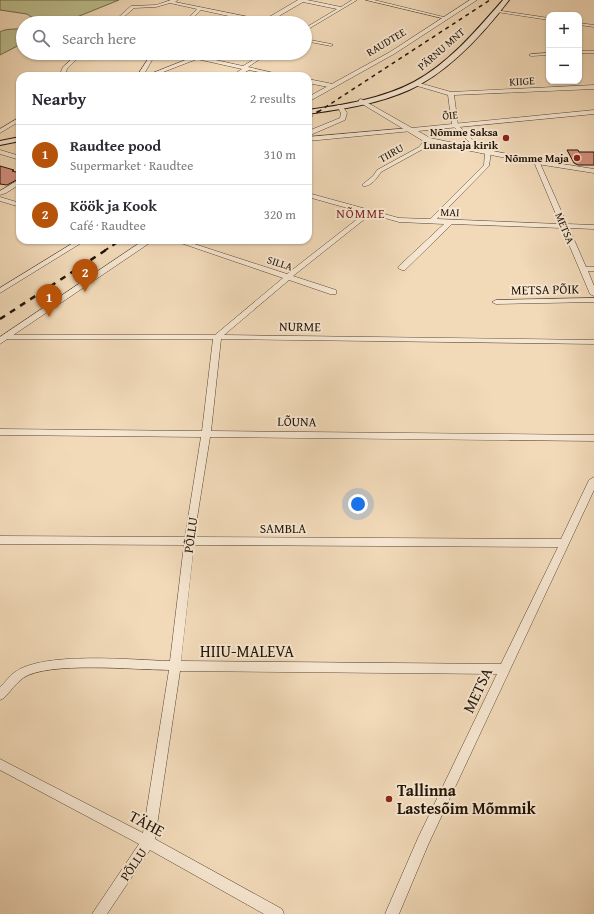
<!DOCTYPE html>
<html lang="en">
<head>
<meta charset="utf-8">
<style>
	:root { --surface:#fff; --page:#f7f7f7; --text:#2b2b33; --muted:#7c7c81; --line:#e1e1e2; --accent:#b45309 }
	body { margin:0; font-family:"Gentium Book Plus",serif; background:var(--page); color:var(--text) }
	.controls { position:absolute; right:12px; top:12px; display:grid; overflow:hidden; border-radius:8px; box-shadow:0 1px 3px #0004 }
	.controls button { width:36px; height:36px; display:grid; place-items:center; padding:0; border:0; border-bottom:1px solid var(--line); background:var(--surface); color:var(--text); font:20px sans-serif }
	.you { position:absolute; left:358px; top:504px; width:14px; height:14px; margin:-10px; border:3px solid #fff; border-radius:50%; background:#1a73e8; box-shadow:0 0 0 6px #1a73e833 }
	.badge { display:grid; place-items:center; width:26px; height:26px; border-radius:50%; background:var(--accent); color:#fff; font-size:13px; font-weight:700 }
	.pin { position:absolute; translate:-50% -33px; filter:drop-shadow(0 1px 2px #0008) }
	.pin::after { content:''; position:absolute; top:21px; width:14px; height:12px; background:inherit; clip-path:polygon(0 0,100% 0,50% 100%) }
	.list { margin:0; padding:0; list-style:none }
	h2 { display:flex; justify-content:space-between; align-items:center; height:52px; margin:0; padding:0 16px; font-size:17px }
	h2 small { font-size:13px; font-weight:400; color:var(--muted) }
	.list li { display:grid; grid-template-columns:26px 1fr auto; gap:12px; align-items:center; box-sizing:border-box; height:60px; padding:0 16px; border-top:1px solid var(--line) }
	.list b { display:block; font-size:15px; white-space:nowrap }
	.list p { margin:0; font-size:13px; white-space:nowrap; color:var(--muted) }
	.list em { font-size:13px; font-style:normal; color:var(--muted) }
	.icon { flex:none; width:22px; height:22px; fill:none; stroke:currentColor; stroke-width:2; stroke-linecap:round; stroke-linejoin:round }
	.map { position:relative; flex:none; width:594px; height:914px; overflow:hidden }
	.search { position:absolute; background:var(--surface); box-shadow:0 1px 3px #0004; left:16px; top:16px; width:296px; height:44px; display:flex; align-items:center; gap:10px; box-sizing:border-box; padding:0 14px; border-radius:22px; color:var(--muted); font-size:15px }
	.panel { position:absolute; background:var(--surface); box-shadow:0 1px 3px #0004; left:16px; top:72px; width:296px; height:172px; border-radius:12px }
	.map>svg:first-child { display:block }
	.green { fill:#bdbf8e; stroke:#6f694a }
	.building { fill:#d59181; stroke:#211305 }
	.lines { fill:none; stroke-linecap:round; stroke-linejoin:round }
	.minor-casing { stroke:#554532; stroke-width:1 }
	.tertiary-casing { stroke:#554532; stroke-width:1 }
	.secondary-casing { stroke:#211305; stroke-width:2 }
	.minor { fill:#f7e7d2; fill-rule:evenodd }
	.tertiary { fill:#f7e7d2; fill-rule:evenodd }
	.secondary { fill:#f7e7d2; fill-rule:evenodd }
	.rail-far2 { stroke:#211305; stroke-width:1.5; stroke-dasharray:4 4; stroke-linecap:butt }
	.rail-far1 { stroke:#211305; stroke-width:2; stroke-dasharray:5 5; stroke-linecap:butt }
	.rail { stroke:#211305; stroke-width:2.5; stroke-dasharray:6 6; stroke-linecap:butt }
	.poi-dot { fill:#8f2418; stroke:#f7e7d2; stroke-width:1.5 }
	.labels { text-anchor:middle; stroke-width:4; stroke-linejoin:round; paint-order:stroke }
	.far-street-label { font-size:11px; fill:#211305; stroke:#f7e7d2 }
	.far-poi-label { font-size:11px; font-weight:bold; fill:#211305; stroke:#f7e7d2; text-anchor:end }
	.far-quarter-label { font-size:13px; letter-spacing:1px; fill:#7a1f14; stroke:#f7e7d2 }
	.street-label { font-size:13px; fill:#211305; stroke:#f7e7d2 }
	.near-street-label { font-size:16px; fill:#211305; stroke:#f7e7d2 }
	.near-poi-label { font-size:16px; font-weight:bold; fill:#211305; stroke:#f7e7d2; text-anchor:start }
</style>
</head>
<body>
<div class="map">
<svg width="594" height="914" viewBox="0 0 594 914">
	<rect width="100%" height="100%" fill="#f2dab9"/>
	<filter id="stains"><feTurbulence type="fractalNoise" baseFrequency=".005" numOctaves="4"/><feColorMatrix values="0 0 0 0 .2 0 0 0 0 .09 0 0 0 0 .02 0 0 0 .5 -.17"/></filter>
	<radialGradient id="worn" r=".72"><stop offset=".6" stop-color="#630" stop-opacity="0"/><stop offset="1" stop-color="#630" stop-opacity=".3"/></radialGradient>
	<path class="green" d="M 0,0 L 119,0 L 62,23 L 35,23 L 37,21 L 27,14 L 0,10 Z
		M 23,28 L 23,43 L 0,55 L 0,32 C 6,28 15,30 23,28 Z"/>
	<path class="building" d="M 567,150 L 578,150 L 579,152 L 594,152 L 594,165 L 578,165 L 574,163 Z
		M 0,166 L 14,170 L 12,171 L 20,173 L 20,178 L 7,185 L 0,184 Z"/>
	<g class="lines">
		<defs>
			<path id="minor" d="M 171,0 L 178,0 L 175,2 L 264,20 L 298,0 L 307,0 L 341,7 L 352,0 L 357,0 L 305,31 L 305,28 L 337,9 L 303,2 L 267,23 L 261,23 L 201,10 L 188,23 L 183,23 L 197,9 L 170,3 L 156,7 L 134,8 L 117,23 L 112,23 L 131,6 L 156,5 Z
				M 366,0 L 374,0 L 448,18 L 446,19 Z
				M 495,10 L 549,18 L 549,20 L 497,12 Z
				M 579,23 L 594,25 L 594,27 L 579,25 Z
				M 305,39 L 331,44 L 333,45 L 331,46 L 305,41 Z
				M 579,51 L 594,51 L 594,53 L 579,53 Z
				M 78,53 L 83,53 L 67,69 L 65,76 L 59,76 L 63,67 Z
				M 152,53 L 156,53 L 143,76 L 137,76 Z
				M 203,53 L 209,53 L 202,57 L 243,66 L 264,53 L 269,53 L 248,67 L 287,76 L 277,76 L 249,70 L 238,76 L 231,76 L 242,69 L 197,59 L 153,76 L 145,76 Z
				M 549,53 L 549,55 L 531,56 L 529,55 L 531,54 Z
				M 308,79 L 333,84 L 336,86 L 333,88 L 308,83 Z
				M 416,82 L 451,92 L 594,85 L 594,89 L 454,95 L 458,125 L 482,150 L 482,152 L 480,153 L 452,125 L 448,95 L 414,85 L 414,83 Z
				M 20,117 L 20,121 L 0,133 L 0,129 Z
				M 410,128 L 413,130 L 412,131 L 308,141 L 308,137 Z
				M 426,139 L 431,140 L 423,149 L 381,172 C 377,178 371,187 363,186 L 363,184 L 373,176 L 377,170 L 419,147 Z
				M 0,150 L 20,156 L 20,160 L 0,154 Z
				M 488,150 L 491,152 L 489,166 L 437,219 L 560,224 L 534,162 L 539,161 L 567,224 L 594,225 L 594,229 L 569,228 L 586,267 L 594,267 L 594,271 L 588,271 L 594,286 L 594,296 L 590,294 L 562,228 L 452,224 L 405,270 L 402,270 L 398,268 L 399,266 L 444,224 L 399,222 L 371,214 L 293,276 L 336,290 L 336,294 L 330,294 L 289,280 L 224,335 L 594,340 L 594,344 L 221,339 L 211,431 L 594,435 L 594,441 L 210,437 L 194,537 L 561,539 L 589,480 L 594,477 L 594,490 L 428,845 L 399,914 L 385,914 L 418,838 L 497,674 L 180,671 L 155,839 L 282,909 L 284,914 L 264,914 L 150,850 L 107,914 L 92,914 L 139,844 L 0,770 L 0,759 L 143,833 L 169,670 C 136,670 48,661 23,678 C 16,683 10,692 4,698 L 0,700 L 0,687 C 5,683 9,676 15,672 C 44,651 133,660 170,661 L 184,545 L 0,544 L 0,536 L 185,537 L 201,437 L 0,435 L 0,429 L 202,431 L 213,339 L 6,339 L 2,337 L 6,335 L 215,335 L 283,278 L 172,240 L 182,240 L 287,274 L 365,213 L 308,197 L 308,193 L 399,218 L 430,219 L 484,165 L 485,152 ZM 194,545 L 558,547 L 501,664 L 181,661 Z
				M 20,179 L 20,184 L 6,193 L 0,195 L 0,191 Z
				M 0,197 L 20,203 L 20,207 L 0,201 Z
				M 78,240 L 86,240 L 0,293 L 0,288 Z
				M 594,298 L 594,302 L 496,304 L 492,302 L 496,300 Z"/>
			<path id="tertiary" d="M 470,0 L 477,0 L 394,54 L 308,102 L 308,97 L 390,52 Z
				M 361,99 L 412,128 L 594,110 L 594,114 L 418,131 L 430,138 L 537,160 L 594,169 L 594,173 L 537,164 L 425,142 L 359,102 L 359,100 Z
				M 338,105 L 342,105 L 347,113 L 345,120 L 308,136 L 308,131 L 340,118 L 341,113 L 337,106 Z
				M 144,240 L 154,240 L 0,344 L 0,337 Z"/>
			<path id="secondary" d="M 503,0 L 509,0 C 483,34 449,72 409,90 C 378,104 342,109 308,114 L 308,110 C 343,105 382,99 414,82 C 449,63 477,30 503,0 Z
				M 20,137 L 20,141 L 0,145 L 0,141 Z"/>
		</defs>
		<use href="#minor" class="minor-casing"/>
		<use href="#tertiary" class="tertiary-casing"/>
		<use href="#secondary" class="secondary-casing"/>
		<use href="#minor" class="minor"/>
		<use href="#tertiary" class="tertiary"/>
		<use href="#secondary" class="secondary"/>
		<path class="rail-far2" d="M 318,112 L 490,0"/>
		<path class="rail-far1" d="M 308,118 L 319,111
			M 104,251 L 121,240"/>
		<path class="rail" d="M 0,319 L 106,250"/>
	</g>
	<g class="poi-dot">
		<circle cx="506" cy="138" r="4"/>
		<circle cx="577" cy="158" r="4"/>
		<circle cx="389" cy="799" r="4"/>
	</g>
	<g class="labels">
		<g class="far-street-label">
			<text transform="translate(386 42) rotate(-31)" y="4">RAUDTEE</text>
			<text transform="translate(441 49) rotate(-41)" y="4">PÄRNU MNT</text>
			<text transform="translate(522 81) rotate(-3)" y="4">KIIGE</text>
			<text transform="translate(450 115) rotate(-6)" y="4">ÕIE</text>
			<text transform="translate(391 153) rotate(-30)" y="4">TIIRU</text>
			<text transform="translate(450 212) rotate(2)" y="4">MAI</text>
			<text transform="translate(565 228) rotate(67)" y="4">METSA</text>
			<text transform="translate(280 263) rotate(18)" y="4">SILLA</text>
		</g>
		<g class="far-poi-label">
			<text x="498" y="136">Nõmme Saksa<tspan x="498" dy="13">Lunastaja kirik</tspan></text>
			<text x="569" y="162">Nõmme Maja</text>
		</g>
		<g class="far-quarter-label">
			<text x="361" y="218">NÕMME</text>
		</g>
		<g class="street-label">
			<text transform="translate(545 289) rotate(-1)" y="5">METSA PÕIK</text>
			<text transform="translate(300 326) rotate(1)" y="5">NURME</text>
			<text transform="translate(297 421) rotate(1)" y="5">LÕUNA</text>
			<text x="283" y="533">SAMBLA</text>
			<text transform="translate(190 535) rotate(-82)" y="5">PÕLLU</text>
			<text transform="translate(133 864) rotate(-56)" y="5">PÕLLU</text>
		</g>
		<g class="near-street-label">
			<text x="247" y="657">HIIU-MALEVA</text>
			<text transform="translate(477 690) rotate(-65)" y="6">METSA</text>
			<text transform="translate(147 823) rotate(28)" y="6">TÄHE</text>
		</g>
		<g class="near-poi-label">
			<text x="397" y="796">Tallinna<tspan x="397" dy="18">Lastesõim Mõmmik</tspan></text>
		</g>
	</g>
	<rect width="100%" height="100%" filter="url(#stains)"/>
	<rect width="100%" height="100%" fill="url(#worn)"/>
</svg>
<div class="controls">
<button>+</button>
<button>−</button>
</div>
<div class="you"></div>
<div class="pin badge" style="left:49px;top:317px">1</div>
<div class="pin badge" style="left:85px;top:292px">2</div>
<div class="search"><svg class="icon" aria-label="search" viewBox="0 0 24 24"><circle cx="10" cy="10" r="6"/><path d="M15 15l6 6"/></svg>Search here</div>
<section class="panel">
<h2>Nearby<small>2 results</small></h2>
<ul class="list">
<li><span class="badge">1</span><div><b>Raudtee pood</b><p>Supermarket · Raudtee</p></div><em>310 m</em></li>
<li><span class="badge">2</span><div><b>Köök ja Kook</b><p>Café · Raudtee</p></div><em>320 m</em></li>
</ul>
</section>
</div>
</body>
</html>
